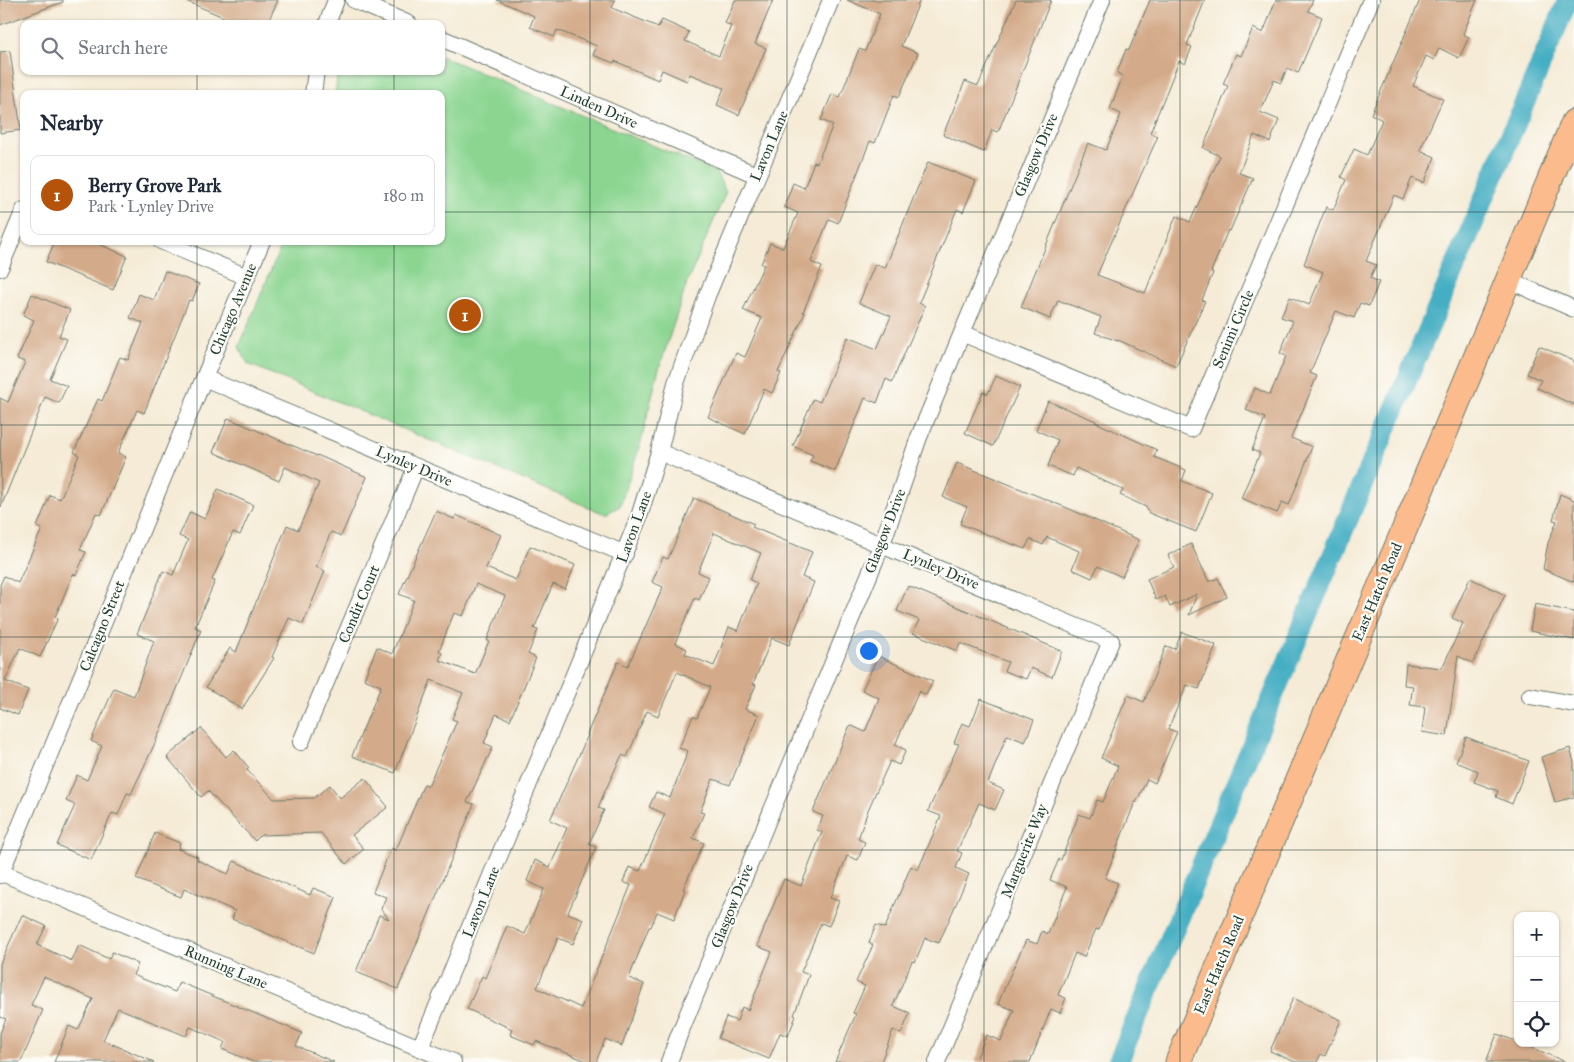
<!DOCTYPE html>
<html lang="en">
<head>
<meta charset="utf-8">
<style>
	:root { --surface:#fff; --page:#f2f2f3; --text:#1f2937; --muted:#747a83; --line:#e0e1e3; --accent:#b45309 }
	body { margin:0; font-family:"IM FELL Great Primer",serif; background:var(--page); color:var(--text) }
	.controls { position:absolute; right:15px; bottom:15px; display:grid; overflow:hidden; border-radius:10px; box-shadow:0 1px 4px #0004 }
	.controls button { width:45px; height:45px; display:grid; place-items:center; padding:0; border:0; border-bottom:1px solid var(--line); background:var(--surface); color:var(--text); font:25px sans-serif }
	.you { position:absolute; left:868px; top:650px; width:18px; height:18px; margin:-12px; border:4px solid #fff; border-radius:50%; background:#1a73e8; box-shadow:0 0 0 8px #1a73e833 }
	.badge { display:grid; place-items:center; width:32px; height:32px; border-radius:50%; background:var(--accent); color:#fff; font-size:16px; font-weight:700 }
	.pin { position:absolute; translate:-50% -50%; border:2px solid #fff; box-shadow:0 1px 5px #0006 }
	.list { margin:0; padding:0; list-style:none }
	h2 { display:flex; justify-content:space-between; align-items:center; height:65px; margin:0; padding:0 20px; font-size:21px }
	h2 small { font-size:16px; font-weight:400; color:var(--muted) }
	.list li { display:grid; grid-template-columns:32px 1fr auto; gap:15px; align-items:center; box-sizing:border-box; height:80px; margin:0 10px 10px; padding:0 10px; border:1px solid var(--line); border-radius:10px }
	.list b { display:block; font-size:19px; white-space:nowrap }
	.list p { margin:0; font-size:16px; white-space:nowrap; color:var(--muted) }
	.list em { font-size:16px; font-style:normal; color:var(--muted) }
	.icon { flex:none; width:28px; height:28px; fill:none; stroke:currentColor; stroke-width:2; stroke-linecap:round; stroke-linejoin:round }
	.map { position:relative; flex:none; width:1574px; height:1062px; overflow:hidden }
	.search { position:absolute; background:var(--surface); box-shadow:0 1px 4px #0004; left:20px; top:20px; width:425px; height:55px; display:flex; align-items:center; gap:12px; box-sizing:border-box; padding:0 18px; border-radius:10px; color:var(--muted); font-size:19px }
	.panel { position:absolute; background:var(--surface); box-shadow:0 1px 4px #0004; left:20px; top:90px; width:425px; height:155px; border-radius:10px }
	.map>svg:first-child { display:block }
	.green { fill:#8bd591; stroke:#558962 }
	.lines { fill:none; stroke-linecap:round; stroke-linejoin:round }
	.canal { stroke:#44aec3; stroke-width:21 }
	.building { fill:#d4ab8a; fill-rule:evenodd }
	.minor-casing { stroke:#6a7a6d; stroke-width:18 }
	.primary-casing { stroke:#6a7a6d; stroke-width:27 }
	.minor { stroke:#fff; stroke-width:16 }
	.primary { stroke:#fbbb8d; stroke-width:25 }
	.grid { fill:none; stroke:#1f3d34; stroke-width:1; stroke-opacity:0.55 }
	.labels { text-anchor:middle; stroke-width:4.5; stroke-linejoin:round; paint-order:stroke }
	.street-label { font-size:15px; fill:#1f3d34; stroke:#fdfcf7 }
</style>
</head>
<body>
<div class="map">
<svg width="1574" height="1062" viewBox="0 0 1574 1062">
	<rect width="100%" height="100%" fill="#fdfcf7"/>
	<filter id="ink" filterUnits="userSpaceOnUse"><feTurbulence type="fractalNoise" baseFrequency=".02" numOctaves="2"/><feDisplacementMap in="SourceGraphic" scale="10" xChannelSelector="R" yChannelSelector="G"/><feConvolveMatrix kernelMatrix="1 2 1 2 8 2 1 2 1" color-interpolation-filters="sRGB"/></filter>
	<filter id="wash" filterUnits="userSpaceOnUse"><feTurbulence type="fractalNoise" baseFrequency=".0096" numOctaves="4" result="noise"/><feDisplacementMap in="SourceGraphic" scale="20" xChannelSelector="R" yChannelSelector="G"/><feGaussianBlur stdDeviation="1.12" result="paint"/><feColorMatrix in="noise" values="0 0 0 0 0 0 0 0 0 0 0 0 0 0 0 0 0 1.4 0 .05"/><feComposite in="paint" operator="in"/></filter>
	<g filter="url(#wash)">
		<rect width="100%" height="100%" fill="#f5ebd6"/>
		<path class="green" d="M 441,56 L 716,172 L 726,192 L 687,283 L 658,372 L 641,442 L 620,506 L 605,514 L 248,364 L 239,347 L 283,241 L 441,241 L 441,94 L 335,94 L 338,71 L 441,71 Z"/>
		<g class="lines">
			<path class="canal" d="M 1118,1062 L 1568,0"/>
		</g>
		<g id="blocks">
			<path class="building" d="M 0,0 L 63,0 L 63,2 L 0,25 Z
				M 184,0 L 278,0 L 267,24 L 228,24 L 230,20 Z
				M 497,0 L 615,0 L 612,8 L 658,27 L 662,20 L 689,32 L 685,41 L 719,56 L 731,26 L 725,23 L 735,0 L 773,0 L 755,44 L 766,48 L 739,115 L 717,105 L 724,88 L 690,74 L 687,81 L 662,70 L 658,80 L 615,61 L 614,63 L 593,55 L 597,46 L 557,30 L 554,37 L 530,27 L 534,16 Z
				M 847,0 L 920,0 L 901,46 L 918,53 L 899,97 L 894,95 L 875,143 L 870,141 L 838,223 L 829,219 L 811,262 L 822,267 L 803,312 L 805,313 L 778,372 L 781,373 L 772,393 L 764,389 L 745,434 L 708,417 L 736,353 L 745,357 L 762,318 L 743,310 L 764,265 L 761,264 L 770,243 L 783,248 L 798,213 L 784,207 L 793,183 L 804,188 L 814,162 L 817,163 L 833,125 L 821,120 L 832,94 L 840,97 L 859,49 L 865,51 L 880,14 Z
				M 1016,0 L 1051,0 L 998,132 L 992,130 L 984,152 L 943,135 L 965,81 L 978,86 Z
				M 1150,0 L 1205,0 L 1187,45 L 1192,47 L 1185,64 L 1179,61 L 1150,133 L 1158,136 L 1097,275 L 1145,293 L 1176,216 L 1190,222 L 1220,156 L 1203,148 L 1228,86 L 1223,84 L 1236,54 L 1241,56 L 1253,28 L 1263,33 L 1276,0 L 1313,0 L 1308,11 L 1322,17 L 1298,73 L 1287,68 L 1281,83 L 1274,80 L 1260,112 L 1279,120 L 1270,142 L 1254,135 L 1239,173 L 1253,178 L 1230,231 L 1228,230 L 1211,272 L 1213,273 L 1202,300 L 1205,301 L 1176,366 L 1118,340 L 1118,341 L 1095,333 L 1101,317 L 1058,300 L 1050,319 L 1021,307 L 1088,143 L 1106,150 L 1121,114 L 1110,109 L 1123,76 L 1117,73 L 1126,49 L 1129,50 Z
				M 1420,0 L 1477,0 L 1463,34 L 1469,37 L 1459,58 L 1439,48 L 1434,60 L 1426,56 L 1413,86 L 1443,99 L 1420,150 L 1435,157 L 1424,183 L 1412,178 L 1403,199 L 1394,195 L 1366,261 L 1376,265 L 1370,278 L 1379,282 L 1369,306 L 1360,303 L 1354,318 L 1336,311 L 1310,373 L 1317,376 L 1291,438 L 1312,447 L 1289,505 L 1282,502 L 1277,513 L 1241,498 L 1260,453 L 1252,450 L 1265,418 L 1246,410 L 1255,388 L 1270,395 L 1286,356 L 1280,353 L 1293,321 L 1281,317 L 1290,297 L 1309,305 L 1323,272 L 1304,264 L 1326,207 L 1333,210 L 1346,180 L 1341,177 L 1354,149 L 1367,155 L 1382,120 L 1371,114 Z
				M 10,51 L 21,130 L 0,133 L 0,52 Z
				M 928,162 L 976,181 L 963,212 L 957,209 L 919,303 L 925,306 L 892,382 L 886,379 L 877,403 L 865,398 L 835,471 L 810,461 L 813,455 L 793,446 L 813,399 L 820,402 L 847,337 L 877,349 L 891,316 L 859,303 L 875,264 L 885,268 Z
				M 55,241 L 92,241 L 127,256 L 113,290 L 46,262 Z
				M 165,271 L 199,284 L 192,301 L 189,300 L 144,413 L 137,410 L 118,453 L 126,457 L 101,515 L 96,513 L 80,550 L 86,552 L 76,575 L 73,574 L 55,617 L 58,618 L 40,657 L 20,648 L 5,681 L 28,690 L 18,715 L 0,708 L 0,585 L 4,576 L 18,583 L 42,529 L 37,527 L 50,495 L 60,499 L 79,455 L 74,452 L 98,399 L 102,401 L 120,357 L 128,360 L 143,323 L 130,318 L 139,294 L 154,300 Z
				M 32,294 L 70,310 L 59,336 L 67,339 L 50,379 L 67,386 L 59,403 L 45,397 L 1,507 L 0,398 L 8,402 L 25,362 L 17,359 L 34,320 L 23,315 Z
				M 1539,346 L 1574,361 L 1574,405 L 1537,388 L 1541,380 L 1527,374 Z
				M 996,376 L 1020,387 L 993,446 L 965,433 L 983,392 L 988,394 Z
				M 1048,401 L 1096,421 L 1095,422 L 1157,450 L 1154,457 L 1186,470 L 1182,481 L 1212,493 L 1196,532 L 1149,513 L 1146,507 L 1120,495 L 1123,490 L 1076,468 L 1073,476 L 1048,466 L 1058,440 L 1036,430 Z
				M 228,418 L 317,456 L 317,455 L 367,477 L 341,536 L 331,532 L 316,567 L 325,571 L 303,624 L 289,618 L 272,657 L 274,658 L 242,709 L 206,687 L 230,648 L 236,652 L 287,525 L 298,530 L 319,483 L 285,467 L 279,481 L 213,452 Z
				M 957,463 L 1072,510 L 1139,540 L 1122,577 L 1098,566 L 1092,578 L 1072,569 L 1079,551 L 1047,537 L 1043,545 L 1030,539 L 1025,549 L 960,524 L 967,507 L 943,497 Z
				M 218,489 L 253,505 L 240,535 L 233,532 L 212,580 L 215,581 L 195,627 L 201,630 L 155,743 L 131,794 L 127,793 L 118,815 L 112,813 L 91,860 L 57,845 L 75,805 L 66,801 L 77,775 L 87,780 L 102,746 L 91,741 L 114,688 L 134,696 L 154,641 L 137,634 L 163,571 L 173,575 L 188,540 L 179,536 L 190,512 L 205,519 Z
				M 1560,494 L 1574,500 L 1574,582 L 1543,569 L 1548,543 L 1557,521 L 1553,520 Z
				M 694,498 L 754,524 L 752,527 L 812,552 L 802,577 L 814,582 L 789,645 L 772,638 L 753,684 L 756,685 L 745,709 L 759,715 L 730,785 L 713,779 L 700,812 L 704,813 L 693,838 L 704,843 L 683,889 L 685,890 L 674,919 L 657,912 L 651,927 L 649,927 L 629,978 L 644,984 L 622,1046 L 605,1039 L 596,1062 L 589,1062 L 536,1041 L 534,1045 L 510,1035 L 512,1029 L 467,1009 L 482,976 L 485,978 L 507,926 L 525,934 L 544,889 L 527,881 L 535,860 L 550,867 L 567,828 L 550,820 L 588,735 L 587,734 L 618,662 L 628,666 L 663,587 L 652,582 L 663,557 L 668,559 ZM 714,533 L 761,553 L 750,580 L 757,583 L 738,631 L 729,627 L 714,666 L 685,654 L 687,649 L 675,643 L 695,598 L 699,600 L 709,577 L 698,572 ZM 677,672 L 710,687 L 697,718 L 693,716 L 679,748 L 688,751 L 670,798 L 656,792 L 649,807 L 665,814 L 640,871 L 629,867 L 623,882 L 631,885 L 581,1008 L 537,988 L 558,938 L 573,944 L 583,919 L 568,913 L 596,847 L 589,844 L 604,810 L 598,808 L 605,791 L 622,755 L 627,757 L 647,711 L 658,716 Z
				M 436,511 L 454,519 L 456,515 L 501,535 L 486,568 L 516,580 L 530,546 L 575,565 L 565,589 L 553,584 L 534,629 L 538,630 L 528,654 L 536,658 L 510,720 L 496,714 L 484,743 L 493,747 L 467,802 L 474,804 L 398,989 L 356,972 L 379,915 L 389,919 L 381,909 L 386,897 L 373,892 L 391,848 L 396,850 L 424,784 L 428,786 L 457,721 L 452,719 L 463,693 L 431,680 L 395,773 L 352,756 L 381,686 L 364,679 L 377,647 L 392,654 L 414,600 L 399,594 ZM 476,584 L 505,596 L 487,640 L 489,641 L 475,674 L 439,660 L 442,653 L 439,651 L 454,613 L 463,616 Z
				M 1191,544 L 1209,582 L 1218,578 L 1227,597 L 1189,615 L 1197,594 L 1170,607 L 1165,596 L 1156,600 L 1147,579 L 1174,567 L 1168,555 Z
				M 1470,578 L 1505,595 L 1473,663 L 1458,656 L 1447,736 L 1422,732 L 1425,707 L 1410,705 L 1413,686 L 1404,685 L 1406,664 L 1442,668 L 1463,623 L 1452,618 Z
				M 908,586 L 1062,651 L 1052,677 L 1031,668 L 1026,679 L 1004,671 L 1008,662 L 960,643 L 957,651 L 913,633 L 919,620 L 897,611 Z
				M 1535,604 L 1574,612 L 1574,640 L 1530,631 Z
				M 1182,632 L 1216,645 L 1199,689 L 1187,685 L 1168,729 L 1177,732 L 1155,783 L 1147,779 L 1136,803 L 1135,802 L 1105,878 L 1118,883 L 1099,930 L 1096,929 L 1084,957 L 1075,953 L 1058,995 L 1066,998 L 1060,1013 L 1051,1009 L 1030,1062 L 975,1062 L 986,1035 L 1001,1041 L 1014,1010 L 998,1004 L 1010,975 L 1026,940 L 1037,944 L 1042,931 L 1048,934 L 1067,887 L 1050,880 L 1059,859 L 1061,860 L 1079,814 L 1090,818 L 1097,800 L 1103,802 L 1118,766 L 1101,758 L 1128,695 L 1144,702 L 1166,646 L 1175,649 Z
				M 878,656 L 933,681 L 926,695 L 919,691 L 895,745 L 906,750 L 899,765 L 890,761 L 868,810 L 858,839 L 865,842 L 858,860 L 847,856 L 830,898 L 839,901 L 829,926 L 821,923 L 801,972 L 809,975 L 794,1015 L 796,1016 L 788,1036 L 780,1033 L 769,1059 L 718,1038 L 726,1017 L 737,1021 L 742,1007 L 748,1010 L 753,999 L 772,952 L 757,946 L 784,879 L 801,886 L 822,832 L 817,830 L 823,816 L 813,812 L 831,770 L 850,725 L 865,732 L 879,698 L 862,690 Z
				M 981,699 L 1034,720 L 1025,742 L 1007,735 L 988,783 L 1004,790 L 995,810 L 979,803 L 957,851 L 962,853 L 956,868 L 969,874 L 939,943 L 925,938 L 915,962 L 912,961 L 893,1006 L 910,1013 L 901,1034 L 893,1030 L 881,1062 L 835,1062 L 856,1014 L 853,1013 L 865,986 L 856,982 L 873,945 L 869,943 L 876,925 L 885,928 L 911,866 L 918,870 L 941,816 L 928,811 L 959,744 L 954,743 L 962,723 L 970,726 Z
				M 201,728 L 226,757 L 234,750 L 249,768 L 247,770 L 274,799 L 314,798 L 330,785 L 340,798 L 365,778 L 388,807 L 352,835 L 364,849 L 346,864 L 321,833 L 261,835 L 255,841 L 208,791 L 201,797 L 167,757 Z
				M 1466,737 L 1529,761 L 1512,804 L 1496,797 L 1498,791 L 1474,782 L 1478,771 L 1456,762 Z
				M 1570,748 L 1574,763 L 1574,797 L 1555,802 L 1541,757 Z
				M 155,833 L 180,843 L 178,849 L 198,857 L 197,860 L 228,874 L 234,861 L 310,895 L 313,888 L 336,897 L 314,953 L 232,919 L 235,911 L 184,889 L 181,897 L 136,879 Z
				M 22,915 L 46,926 L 37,945 L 72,961 L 79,945 L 109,959 L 112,952 L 138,964 L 133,975 L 175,992 L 179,982 L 302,1033 L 296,1046 L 334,1062 L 253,1062 L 222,1049 L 225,1042 L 190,1027 L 186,1036 L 118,1008 L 103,1040 L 154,1062 L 54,1062 L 69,1026 L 78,1030 L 93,999 L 44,977 L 31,1005 L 43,1010 L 21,1062 L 0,1062 L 0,1033 L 6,1019 L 0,1017 L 0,964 Z
				M 1293,998 L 1341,1020 L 1325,1056 L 1321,1054 L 1317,1062 L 1295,1062 L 1270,1051 Z
				M 1497,1034 L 1518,1042 L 1518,1043 L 1521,1043 L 1566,1062 L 1486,1062 Z"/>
		</g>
	</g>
	<g filter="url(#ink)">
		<use href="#blocks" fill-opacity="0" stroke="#6a7a6d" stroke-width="1"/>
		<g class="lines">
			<defs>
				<path id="minor" d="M 354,0 L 409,24
					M 327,24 L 336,0
					M 441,38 L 756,175
					M 313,94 L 316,71
					M 161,241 L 247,277
					M 0,268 L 24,210
					M 1508,280 L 1574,309
					M 962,333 L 1191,429 L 1371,0
					M 204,378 L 625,554
					M 659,452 L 1111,641 L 937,1062
					M 1530,696 L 1574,704
					M 301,742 L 416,467
					M 0,872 L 453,1062
					M 0,875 L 204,378 L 262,241
					M 420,1048 L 639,517 L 659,452 L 676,383 L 707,296 L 831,0
					M 669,1062 L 679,1035 L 882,544 L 919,437 L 962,333 L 1102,0"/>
				<path id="primary" d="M 1178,1062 L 1408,521 L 1574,122"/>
			</defs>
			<use href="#minor" class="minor-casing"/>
			<use href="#primary" class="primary-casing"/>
			<use href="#minor" class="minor"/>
			<use href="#primary" class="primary"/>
		</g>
	</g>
	<path class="grid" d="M 197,0 L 197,24M 394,0 L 394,24M 590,0 L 590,1062M 787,0 L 787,1062M 984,0 L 984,1062M 1180,0 L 1180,1062M 1377,0 L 1377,1062M 197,71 L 197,94M 394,71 L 394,94M 0,212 L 24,212M 441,212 L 1574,212M 197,241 L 197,1062M 394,241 L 394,1062M 0,425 L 1574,425M 0,637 L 1574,637M 0,850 L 1574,850"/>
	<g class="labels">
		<g class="street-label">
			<text transform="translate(599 107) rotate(24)" y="5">Linden Drive</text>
			<text transform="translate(769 146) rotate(-67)" y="5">Lavon Lane</text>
			<text transform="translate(1036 155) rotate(-67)" y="5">Glasgow Drive</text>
			<text transform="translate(233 309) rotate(-67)" y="5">Chicago Avenue</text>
			<text transform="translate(1233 329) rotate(-67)" y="5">Senimi Circle</text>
			<text transform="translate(414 466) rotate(23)" y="5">Lynley Drive</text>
			<text transform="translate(634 527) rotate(-70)" y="5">Lavon Lane</text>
			<text transform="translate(885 531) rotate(-69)" y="5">Glasgow Drive</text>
			<text transform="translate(941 569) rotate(23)" y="5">Lynley Drive</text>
			<text transform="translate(1377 592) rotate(-67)" y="5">East Hatch Road</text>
			<text transform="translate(359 604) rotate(-67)" y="5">Condit Court</text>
			<text transform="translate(102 626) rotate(-68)" y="5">Calcagno Street</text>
			<text transform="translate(1024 851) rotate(-68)" y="5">Marguerite Way</text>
			<text transform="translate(481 902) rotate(-68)" y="5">Lavon Lane</text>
			<text transform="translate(732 906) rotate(-68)" y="5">Glasgow Drive</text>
			<text transform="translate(1219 965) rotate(-67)" y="5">East Hatch Road</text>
			<text transform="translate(226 967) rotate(23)" y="5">Running Lane</text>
		</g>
	</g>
</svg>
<div class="controls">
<button>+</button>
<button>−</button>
<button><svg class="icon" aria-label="locate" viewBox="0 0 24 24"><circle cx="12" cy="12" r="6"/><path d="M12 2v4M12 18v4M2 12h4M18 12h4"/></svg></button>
</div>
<div class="you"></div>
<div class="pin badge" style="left:465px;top:315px">1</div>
<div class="search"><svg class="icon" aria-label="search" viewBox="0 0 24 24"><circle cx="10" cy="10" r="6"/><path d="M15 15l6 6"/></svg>Search here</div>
<section class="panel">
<h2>Nearby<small></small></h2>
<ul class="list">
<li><span class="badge">1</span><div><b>Berry Grove Park</b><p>Park · Lynley Drive</p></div><em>180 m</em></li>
</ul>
</section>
</div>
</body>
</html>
